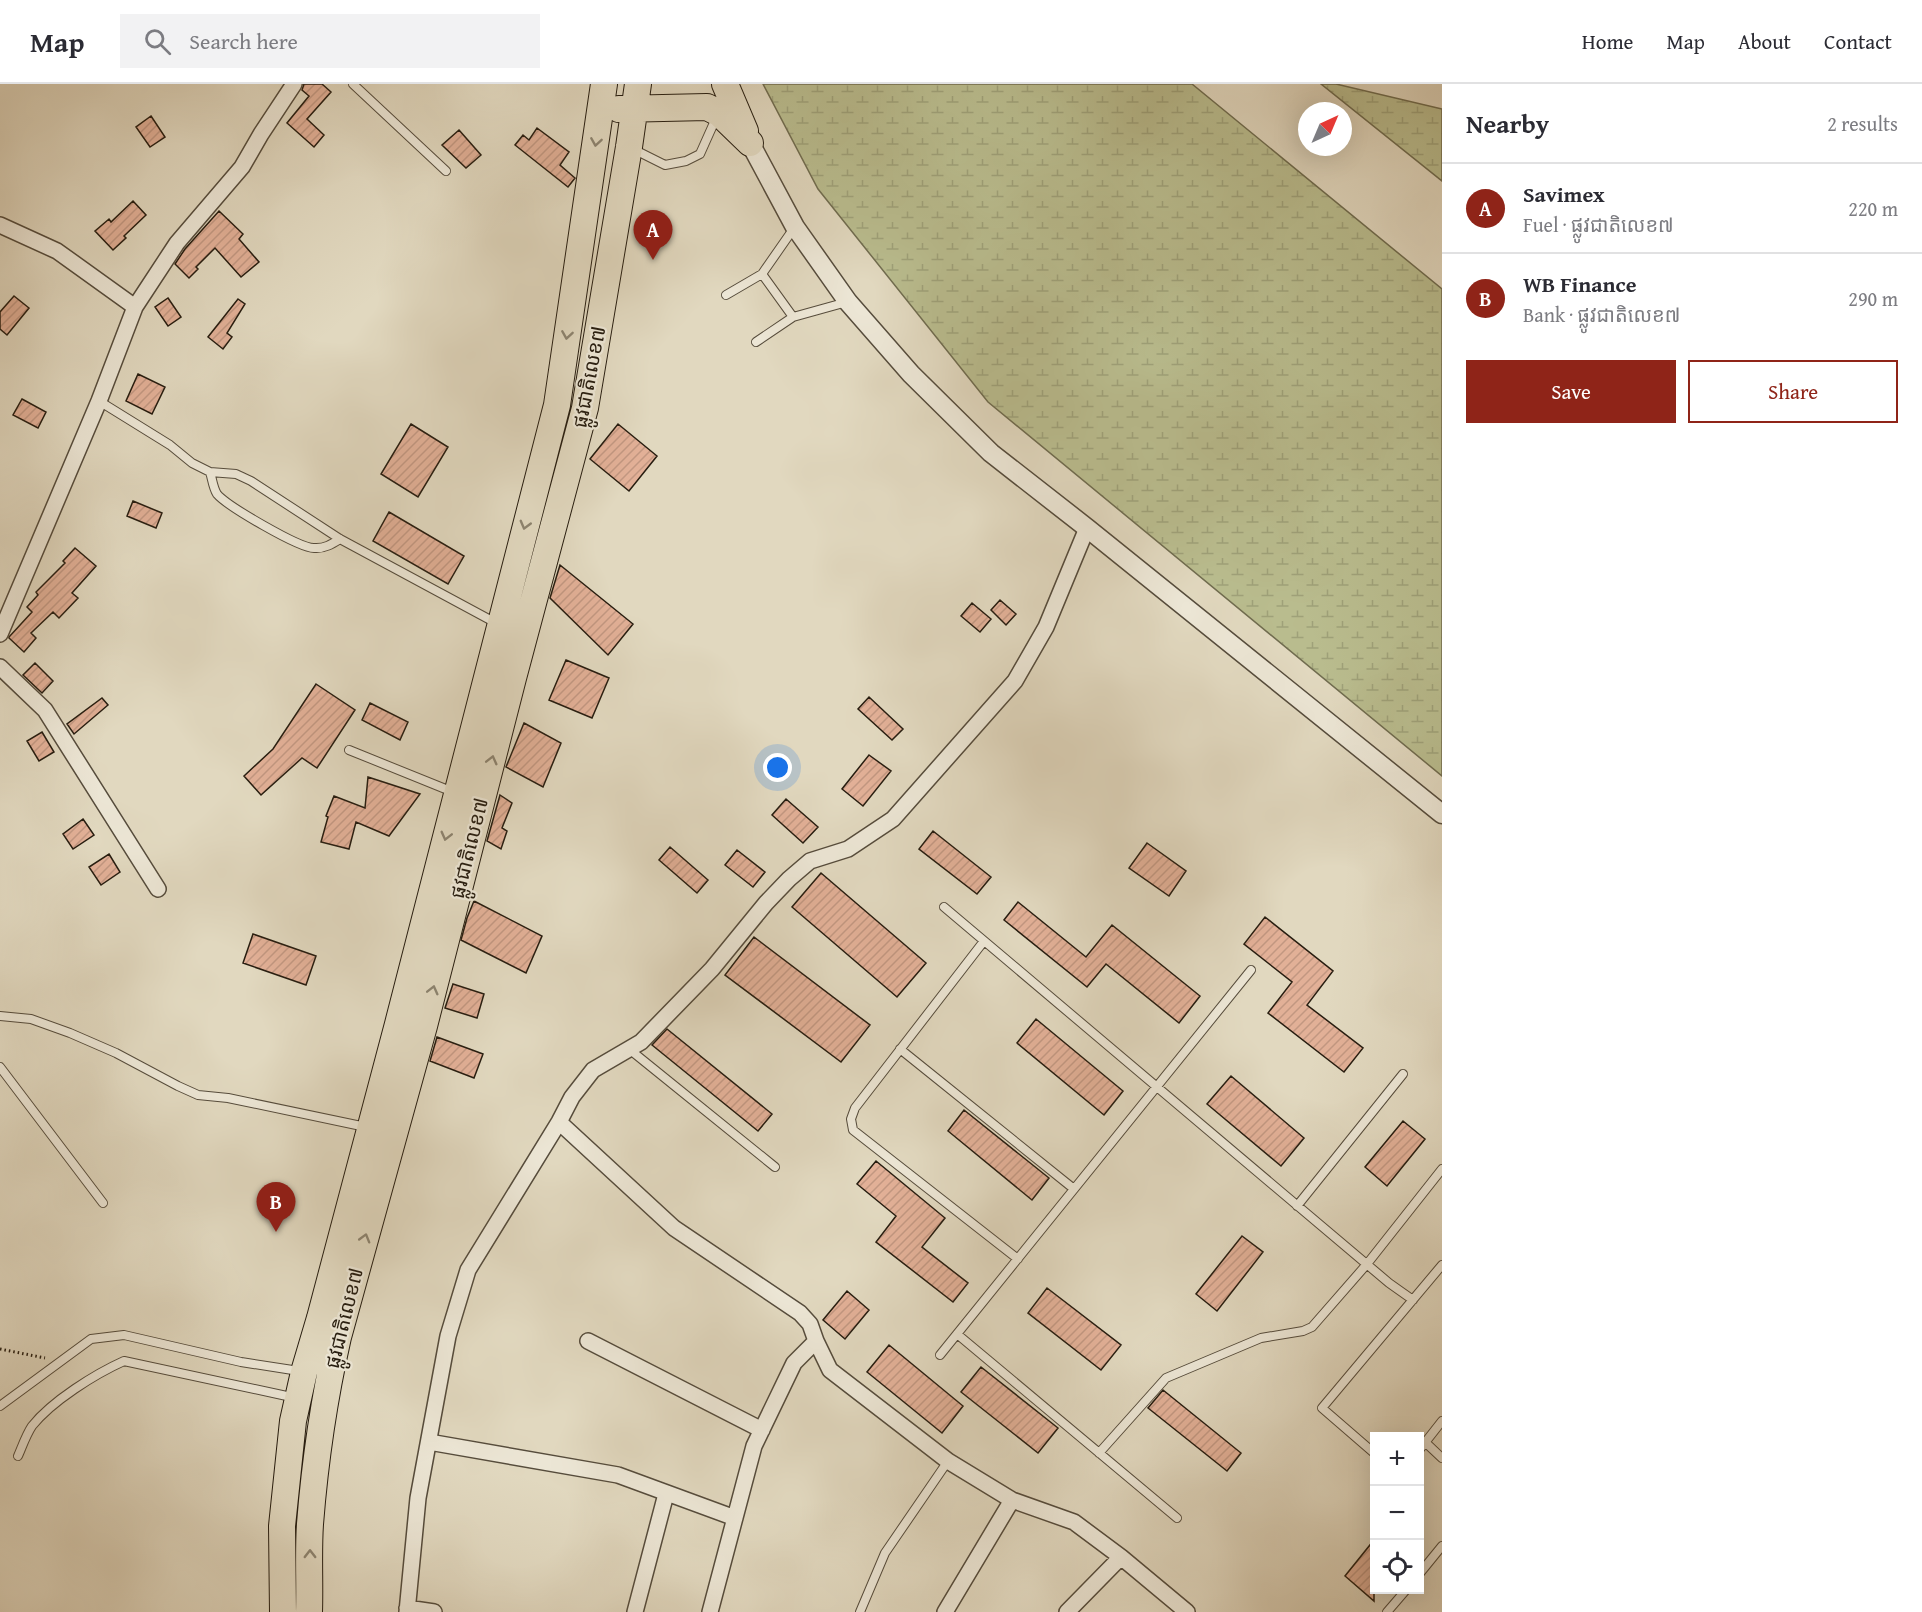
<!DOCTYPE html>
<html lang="en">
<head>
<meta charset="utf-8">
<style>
	:root { --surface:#fff; --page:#f2f2f3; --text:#2b2b33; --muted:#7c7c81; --line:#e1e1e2; --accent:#8f2418 }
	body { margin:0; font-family:"Gentium Book Plus","Noto Sans Khmer",serif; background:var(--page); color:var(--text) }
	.controls { position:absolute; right:18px; bottom:18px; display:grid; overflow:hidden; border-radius:0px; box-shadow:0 6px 24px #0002 }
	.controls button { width:54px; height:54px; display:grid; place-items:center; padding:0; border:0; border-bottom:2px solid var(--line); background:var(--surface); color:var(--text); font:30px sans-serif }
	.compass { position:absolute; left:1298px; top:18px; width:54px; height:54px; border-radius:50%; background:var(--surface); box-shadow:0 6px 24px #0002; rotate:44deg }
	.you { position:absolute; left:778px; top:684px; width:21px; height:21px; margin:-15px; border:4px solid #fff; border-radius:50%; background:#1a73e8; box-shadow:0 0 0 9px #1a73e833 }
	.badge { display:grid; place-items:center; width:39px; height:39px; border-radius:50%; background:var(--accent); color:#fff; font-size:20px; font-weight:700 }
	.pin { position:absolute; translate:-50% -50px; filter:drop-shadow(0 2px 3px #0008) }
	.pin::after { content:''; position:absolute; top:32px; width:21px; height:18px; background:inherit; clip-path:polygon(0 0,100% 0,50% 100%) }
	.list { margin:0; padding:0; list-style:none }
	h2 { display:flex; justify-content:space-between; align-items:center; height:78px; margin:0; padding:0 24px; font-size:26px }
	h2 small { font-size:20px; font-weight:400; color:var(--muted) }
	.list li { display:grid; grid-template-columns:39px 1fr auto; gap:18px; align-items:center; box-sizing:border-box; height:90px; padding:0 24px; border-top:2px solid var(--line) }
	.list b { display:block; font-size:22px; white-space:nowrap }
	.list p { margin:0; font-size:20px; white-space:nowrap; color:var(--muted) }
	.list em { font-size:20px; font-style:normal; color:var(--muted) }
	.actions { display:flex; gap:12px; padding:18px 24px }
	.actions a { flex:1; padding:14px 0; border:2px solid var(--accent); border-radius:0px; text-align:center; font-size:21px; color:var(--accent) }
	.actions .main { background:var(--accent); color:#fff }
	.icon { flex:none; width:33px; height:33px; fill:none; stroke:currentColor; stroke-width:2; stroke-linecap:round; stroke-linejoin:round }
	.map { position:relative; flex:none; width:1442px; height:1528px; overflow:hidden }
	header { display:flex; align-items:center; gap:36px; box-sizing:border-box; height:84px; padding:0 30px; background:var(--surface); border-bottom:2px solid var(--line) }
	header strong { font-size:28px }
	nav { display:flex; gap:33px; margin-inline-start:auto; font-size:21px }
	.search { width:420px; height:54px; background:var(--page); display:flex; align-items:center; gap:15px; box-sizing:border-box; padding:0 21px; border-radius:0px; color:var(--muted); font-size:22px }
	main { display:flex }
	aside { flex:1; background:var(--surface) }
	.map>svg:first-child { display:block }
	.wetland { fill:url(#wetland-marsh); stroke:#706c4f; stroke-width:1.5 }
	.building { fill:url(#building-hatch); stroke:#271d10; stroke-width:1.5 }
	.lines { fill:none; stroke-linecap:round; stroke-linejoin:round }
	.service-casing { stroke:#564c3c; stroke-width:10 }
	.minor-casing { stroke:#564c3c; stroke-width:18 }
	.tertiary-casing { stroke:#564c3c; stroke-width:21 }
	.trunk-casing { stroke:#271d10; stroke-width:28 }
	.path { stroke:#271d10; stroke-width:3; stroke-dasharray:1.5 3; stroke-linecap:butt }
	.service { stroke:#ece6d5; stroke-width:8 }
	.minor { stroke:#ece6d5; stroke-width:15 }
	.tertiary { stroke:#ece6d5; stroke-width:18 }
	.trunk { stroke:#e1d8bf; stroke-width:26 }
	.oneway { stroke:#8d8470 }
	.labels { text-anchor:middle; stroke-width:4.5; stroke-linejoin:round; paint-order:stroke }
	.street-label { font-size:20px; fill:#271d10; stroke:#ece6d5 }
</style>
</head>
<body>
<header>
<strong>Map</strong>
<div class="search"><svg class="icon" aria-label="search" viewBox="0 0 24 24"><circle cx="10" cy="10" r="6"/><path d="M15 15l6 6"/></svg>Search here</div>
<nav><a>Home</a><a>Map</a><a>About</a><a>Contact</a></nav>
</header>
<main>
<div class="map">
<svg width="1442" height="1528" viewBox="0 0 1442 1528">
	<defs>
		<pattern id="wetland-marsh" width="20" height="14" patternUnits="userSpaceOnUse" patternTransform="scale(1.5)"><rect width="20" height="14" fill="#b9bc8e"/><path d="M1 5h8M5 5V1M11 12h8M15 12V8" fill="none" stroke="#9fa179"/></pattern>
		<pattern id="building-hatch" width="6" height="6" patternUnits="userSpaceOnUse" patternTransform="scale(1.5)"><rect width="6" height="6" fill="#e2b097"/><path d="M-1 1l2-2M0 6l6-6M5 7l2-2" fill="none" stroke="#c29781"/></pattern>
	</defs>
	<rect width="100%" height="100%" fill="#e1d8bf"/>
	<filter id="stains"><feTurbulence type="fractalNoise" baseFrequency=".00333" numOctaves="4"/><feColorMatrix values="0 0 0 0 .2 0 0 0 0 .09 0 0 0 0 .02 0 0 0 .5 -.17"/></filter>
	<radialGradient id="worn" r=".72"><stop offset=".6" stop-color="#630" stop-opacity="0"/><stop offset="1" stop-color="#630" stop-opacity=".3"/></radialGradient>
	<path class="wetland" d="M 763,0 L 1192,0 L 1442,205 L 1442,692 L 988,318 L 818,105 Z
		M 1321,0 L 1336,0 L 1442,25 L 1442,97 Z"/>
	<path class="building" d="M 304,0 L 322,0 L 331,8 L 307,35 L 324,51 L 314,63 L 287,39 L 309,12 L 302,6 Z
		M 151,32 L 165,53 L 150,63 L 136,43 Z
		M 537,44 L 569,68 L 560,81 L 575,94 L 568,103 L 515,61 L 523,51 L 529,56 Z
		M 459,46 L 481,71 L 466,84 L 442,61 Z
		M 133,117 L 146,131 L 124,152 L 126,154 L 113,166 L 95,147 L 109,135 L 111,138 Z
		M 219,127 L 243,150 L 239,155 L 259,178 L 241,193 L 215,164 L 196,183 L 198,185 L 189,194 L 175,180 L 185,165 Z
		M 14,212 L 29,224 L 7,251 L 0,245 L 0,228 Z
		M 168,214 L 181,233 L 168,242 L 155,223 Z
		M 238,215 L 245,220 L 227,249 L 232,253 L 223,265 L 208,253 Z
		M 138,290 L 165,303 L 152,330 L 126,317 Z
		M 22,315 L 46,328 L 38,344 L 13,331 Z
		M 411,340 L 448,363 L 418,413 L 381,390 Z
		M 618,340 L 657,372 L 629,407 L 590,375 Z
		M 133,417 L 162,429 L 156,444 L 127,432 Z
		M 389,428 L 464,472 L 448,500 L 373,457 Z
		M 75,464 L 96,482 L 72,509 L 78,514 L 59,534 L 53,528 L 31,549 L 36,554 L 24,568 L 9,554 L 9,553 L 32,528 L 27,523 L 38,511 L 36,508 L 65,479 L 63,477 Z
		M 560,481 L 633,540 L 608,571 L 550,514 Z
		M 1000,516 L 1016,530 L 1006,541 L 991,526 Z
		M 972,519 L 991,535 L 980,548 L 961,532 Z
		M 566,576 L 609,594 L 592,634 L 549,616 Z
		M 35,579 L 53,597 L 42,609 L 23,591 Z
		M 316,600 L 355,626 L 317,684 L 302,674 L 261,711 L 244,692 L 273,665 Z
		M 869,613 L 903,645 L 892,656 L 858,625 Z
		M 102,614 L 108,621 L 74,650 L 67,640 Z
		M 370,619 L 408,638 L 400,656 L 362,636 Z
		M 524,639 L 561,659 L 543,703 L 506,683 Z
		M 42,648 L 54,668 L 39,677 L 27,657 Z
		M 869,671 L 891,687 L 863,722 L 842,705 Z
		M 368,693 L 420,710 L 389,752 L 356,738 L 349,765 L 321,758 L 328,733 L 326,732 L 334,712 L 365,724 Z
		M 500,711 L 512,719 L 502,744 L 507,747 L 501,765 L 487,757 Z
		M 786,715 L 818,743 L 803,759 L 772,731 Z
		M 83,735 L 94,751 L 73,765 L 63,750 Z
		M 933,747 L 991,793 L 977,810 L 919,765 Z
		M 1147,759 L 1186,787 L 1169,812 L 1129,784 Z
		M 670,763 L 708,796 L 697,809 L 659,776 Z
		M 737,766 L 765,788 L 753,803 L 725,781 Z
		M 109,770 L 120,788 L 101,801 L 89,783 Z
		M 821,789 L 926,879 L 897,913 L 792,823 Z
		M 474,817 L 542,852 L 526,889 L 461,856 L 467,834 Z
		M 1018,818 L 1086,873 L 1112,841 L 1200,912 L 1179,939 L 1106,880 L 1087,903 L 1004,836 Z
		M 1265,833 L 1333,887 L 1307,921 L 1363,964 L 1344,988 L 1268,929 L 1292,898 L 1244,860 Z
		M 253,850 L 316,872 L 306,901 L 243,879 Z
		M 754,853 L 870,941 L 841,978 L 725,891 Z
		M 453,900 L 484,910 L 477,934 L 445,924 Z
		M 1036,935 L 1123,1007 L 1104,1031 L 1017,959 Z
		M 667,945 L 772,1030 L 758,1047 L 652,961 Z
		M 437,953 L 483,970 L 474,994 L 430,977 Z
		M 1231,992 L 1304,1054 L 1281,1082 L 1207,1020 Z
		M 964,1026 L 1049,1094 L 1032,1116 L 948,1047 Z
		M 1403,1037 L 1425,1055 L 1387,1102 L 1365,1083 Z
		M 876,1077 L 945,1134 L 922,1163 L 968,1199 L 953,1218 L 876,1158 L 896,1132 L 857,1100 Z
		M 1242,1152 L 1263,1168 L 1217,1227 L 1196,1210 Z
		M 1047,1204 L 1121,1261 L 1101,1286 L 1028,1229 Z
		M 847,1207 L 869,1226 L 845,1255 L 823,1236 Z
		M 889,1261 L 963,1322 L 942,1349 L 867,1288 Z
		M 981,1283 L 1058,1344 L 1038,1369 L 961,1308 Z
		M 1163,1306 L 1241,1369 L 1227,1387 L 1148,1324 Z
		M 1374,1456 L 1374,1517 L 1345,1492 Z"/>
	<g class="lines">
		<defs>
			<path id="service" d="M 353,0 L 446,87
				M 633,65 L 665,81 L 686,77 L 700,70 L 717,32
				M 794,144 L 762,190 L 793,233 L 847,218
				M 726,211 L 762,190
				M 756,258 L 793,233
				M 99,317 L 170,361 L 192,379 L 210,388 L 236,390 L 251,397 L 340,455 L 496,539
				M 210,388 C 212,394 213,404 217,410 C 227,422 299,464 314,464 C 324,465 332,460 340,455
				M 349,666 L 453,708
				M 944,823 L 1389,1199 L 1413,1216
				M 984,857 L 855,1024 L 851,1035 L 853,1046 L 1018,1175
				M 0,932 L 31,935 L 70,949 L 116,969 L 178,1002 L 198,1011 L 228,1014 L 366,1043
				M 629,965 L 775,1083
				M 900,965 L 1074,1105
				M 0,983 L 103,1119
				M 1297,1122 L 1403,990
				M 957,1250 L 1177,1434
				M 940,1271 L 1251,886
				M 0,1322 L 91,1255 L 124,1251 L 241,1278 L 299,1287
				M 1425,1358 L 1442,1374
				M 1420,1365 L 1442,1337
				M 1099,1369 L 1166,1294 L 1261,1254 L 1303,1247 L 1312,1243 L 1367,1180 L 1442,1085
				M 1374,1369 L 1322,1324 L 1442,1181
				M 18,1372 C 22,1363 26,1351 32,1342 C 52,1317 95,1290 124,1277 L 296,1314
				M 1420,1489 L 1442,1462
				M 860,1528 L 885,1469 L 948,1377
				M 1387,1528 L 1406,1506"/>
			<path id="minor" d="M 0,141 L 57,167 L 135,223
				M 0,550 L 99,317 L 135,223 L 177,159 L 242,83 L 261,50 L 294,0
				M 0,583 L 45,626 L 158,805
				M 559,1038 L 674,1144 L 800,1229 L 810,1240 L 816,1257 L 830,1286 L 948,1377 L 1012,1416 L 1074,1438 L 1121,1473 L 1187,1528
				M 588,1257 L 762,1346
				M 429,1358 L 618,1391 L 735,1434
				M 407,1524 L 434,1528
				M 407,1528 L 418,1414 L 448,1252 L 468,1186 L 559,1038 L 572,1013 L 593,986 L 641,958 L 712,885 L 766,819 L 789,795 L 810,777 L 848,765 L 893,735 L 1015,597 L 1046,543 L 1087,444
				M 635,1528 L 666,1410
				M 710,1528 L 754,1362 L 794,1279 L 816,1257
				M 945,1528 L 1012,1416
				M 1067,1528 L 1121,1473"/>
			<path id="tertiary" d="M 750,59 L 795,143 L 848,218 L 911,290 L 991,369 L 1087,444 L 1442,730"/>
			<path id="trunk" d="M 725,0 L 745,47
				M 619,25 L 707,23 L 719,29 L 750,59
				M 283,1528 L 282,1442 L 293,1337 L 304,1288 L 320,1234 L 398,940 L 557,321 L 604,0
				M 309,1528 C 310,1499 308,1469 310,1440 C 315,1377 324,1315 338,1253 L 424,942 L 513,594 L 585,324 L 629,63 L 638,0"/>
		</defs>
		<use href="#service" class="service-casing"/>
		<use href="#minor" class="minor-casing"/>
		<use href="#tertiary" class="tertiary-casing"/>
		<use href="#trunk" class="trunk-casing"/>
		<path class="path" d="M 0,1265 L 45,1274"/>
		<use href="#service" class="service"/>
		<use href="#minor" class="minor"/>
		<use href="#tertiary" class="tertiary"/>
		<use href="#trunk" class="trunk"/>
	</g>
	<defs><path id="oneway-chevron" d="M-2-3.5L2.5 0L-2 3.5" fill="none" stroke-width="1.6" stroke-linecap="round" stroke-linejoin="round" transform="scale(1.5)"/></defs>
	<g class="oneway">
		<use href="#oneway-chevron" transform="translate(596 58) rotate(99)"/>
		<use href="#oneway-chevron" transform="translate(567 251) rotate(99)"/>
		<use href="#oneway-chevron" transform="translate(525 441) rotate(105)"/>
		<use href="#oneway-chevron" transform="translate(492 676) rotate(-76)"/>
		<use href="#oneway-chevron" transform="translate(446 752) rotate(104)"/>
		<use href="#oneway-chevron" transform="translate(433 906) rotate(-76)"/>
		<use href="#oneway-chevron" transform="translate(365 1154) rotate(-74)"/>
		<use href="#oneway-chevron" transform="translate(310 1470) rotate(-90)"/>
	</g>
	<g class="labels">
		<g class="street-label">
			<text transform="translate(589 293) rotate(-79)" y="7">ផ្លូវជាតិលេខ៧</text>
			<text transform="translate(469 764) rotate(-76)" y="7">ផ្លូវជាតិលេខ៧</text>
			<text transform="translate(344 1234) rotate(-76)" y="7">ផ្លូវជាតិលេខ៧</text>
		</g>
	</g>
	<rect width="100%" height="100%" filter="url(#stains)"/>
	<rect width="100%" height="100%" fill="url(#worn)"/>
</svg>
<div class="controls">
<button>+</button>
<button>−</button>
<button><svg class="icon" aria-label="locate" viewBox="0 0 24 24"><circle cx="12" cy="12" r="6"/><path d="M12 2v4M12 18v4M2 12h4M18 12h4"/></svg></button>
</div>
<svg class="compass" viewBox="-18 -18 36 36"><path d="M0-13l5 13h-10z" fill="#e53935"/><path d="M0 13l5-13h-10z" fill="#7c7c81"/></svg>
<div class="you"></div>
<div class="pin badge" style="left:653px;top:176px">A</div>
<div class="pin badge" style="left:276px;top:1148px">B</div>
</div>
<aside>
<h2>Nearby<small>2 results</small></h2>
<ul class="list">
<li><span class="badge">A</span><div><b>Savimex</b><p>Fuel · ផ្លូវជាតិលេខ៧</p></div><em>220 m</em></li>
<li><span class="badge">B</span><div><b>WB Finance</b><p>Bank · ផ្លូវជាតិលេខ៧</p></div><em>290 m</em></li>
</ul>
<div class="actions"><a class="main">Save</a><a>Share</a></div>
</aside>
</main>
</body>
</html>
